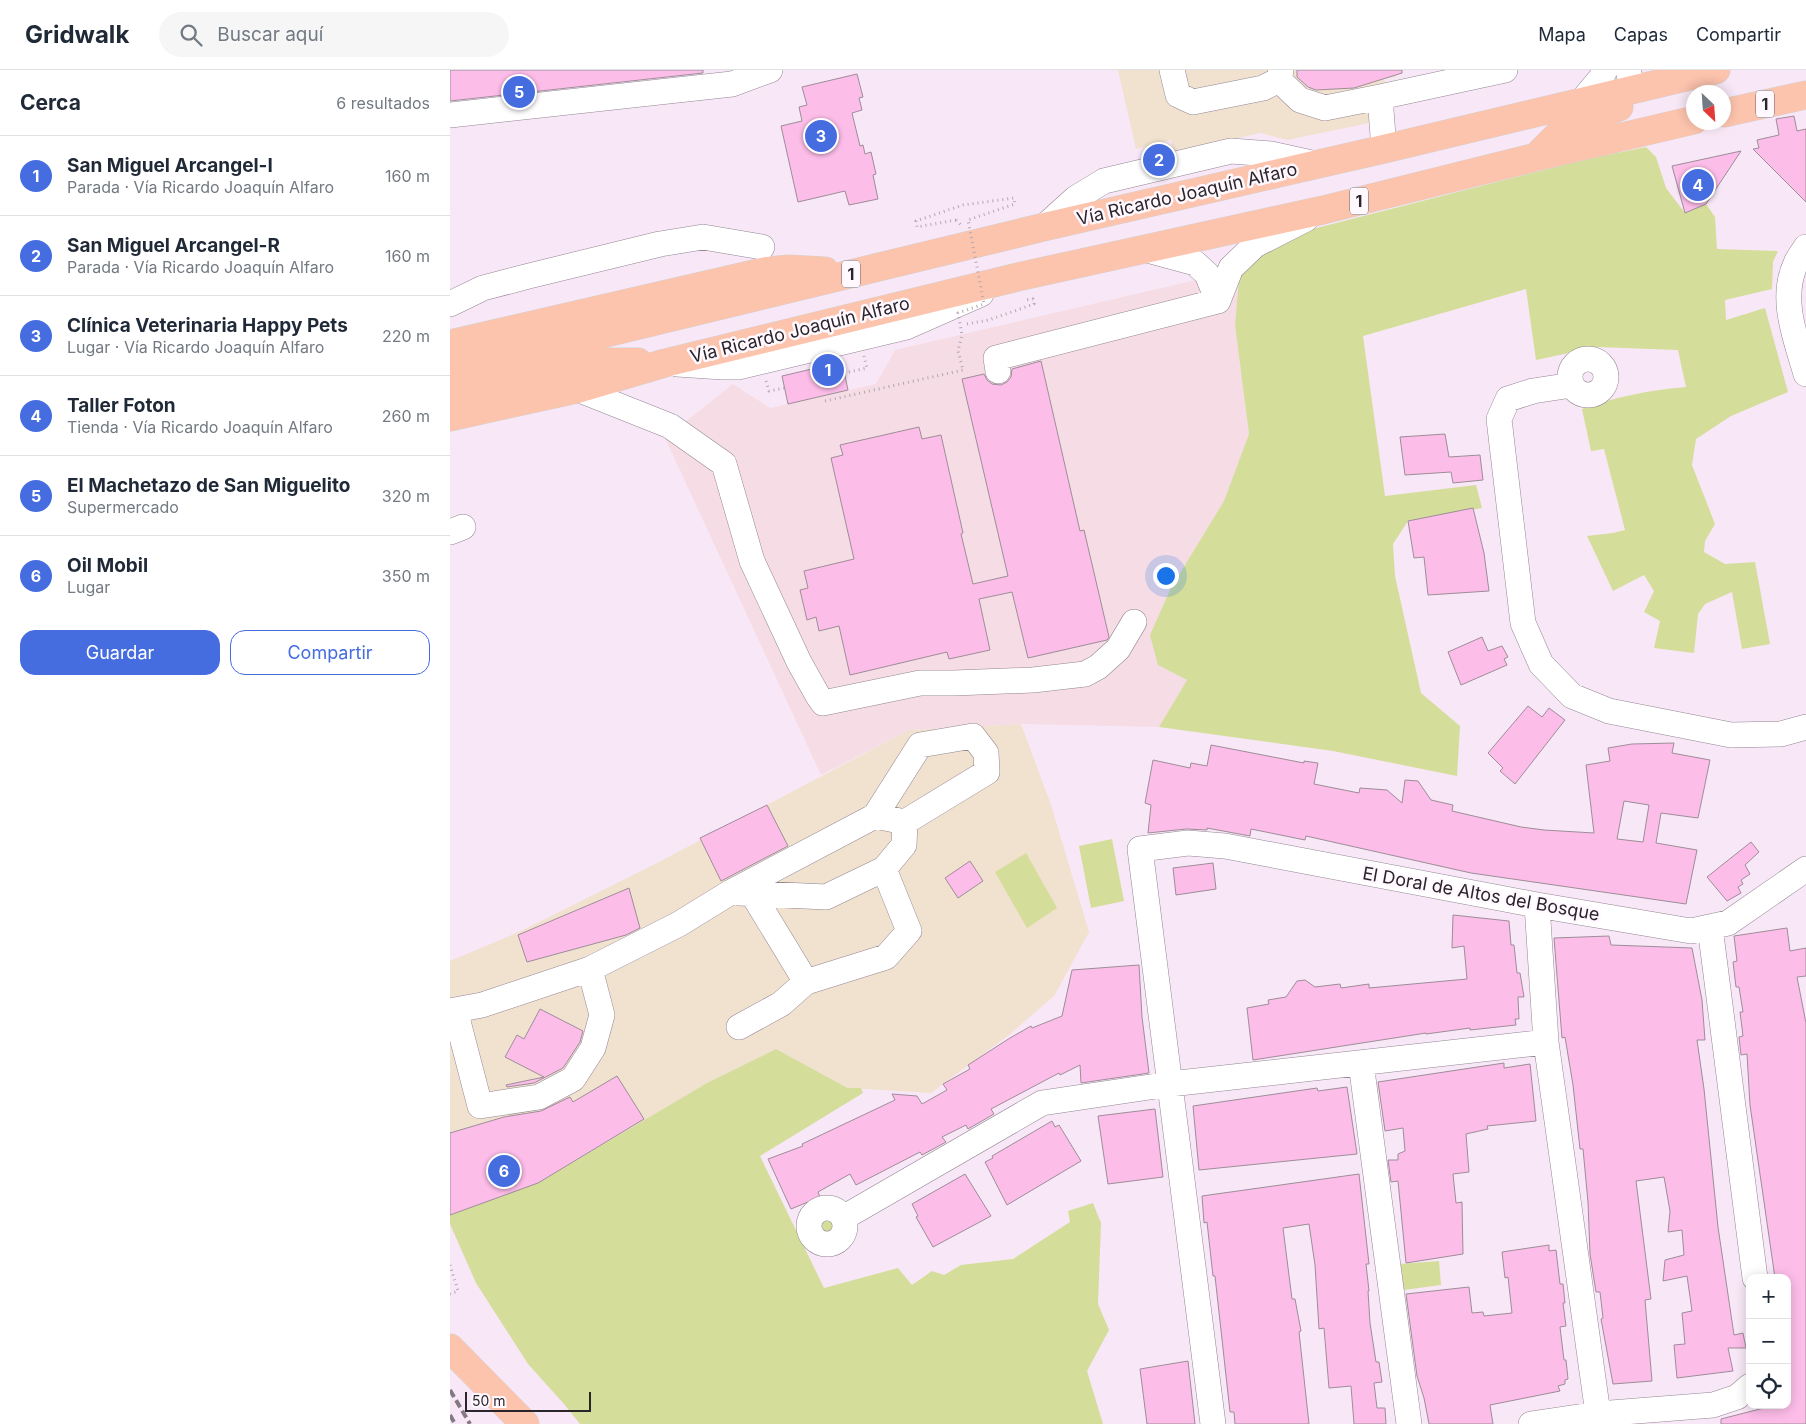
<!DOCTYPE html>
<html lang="es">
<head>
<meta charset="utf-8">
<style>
	:root { --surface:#fff; --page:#f6f6f7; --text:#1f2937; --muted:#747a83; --line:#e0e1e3; --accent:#466de0 }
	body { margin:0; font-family:Inter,sans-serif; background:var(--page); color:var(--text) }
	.controls { position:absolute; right:15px; bottom:15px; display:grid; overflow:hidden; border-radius:10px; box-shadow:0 2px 12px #0003 }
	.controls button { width:45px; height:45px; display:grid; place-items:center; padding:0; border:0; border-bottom:1px solid var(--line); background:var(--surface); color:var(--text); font:25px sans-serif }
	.compass { position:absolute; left:1236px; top:15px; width:45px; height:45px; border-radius:50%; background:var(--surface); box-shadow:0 2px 12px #0003; rotate:155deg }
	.scale { position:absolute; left:15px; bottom:12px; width:126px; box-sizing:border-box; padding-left:5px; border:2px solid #2a252a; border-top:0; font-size:14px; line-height:18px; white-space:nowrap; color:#2a252a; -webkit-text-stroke:4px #fff9ff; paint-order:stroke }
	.you { position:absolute; left:715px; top:505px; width:18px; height:18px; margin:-12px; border:4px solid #fff; border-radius:50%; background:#1a73e8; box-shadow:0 0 0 8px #1a73e833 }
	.badge { display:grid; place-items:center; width:32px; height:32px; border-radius:50%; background:var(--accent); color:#fff; font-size:16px; font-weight:700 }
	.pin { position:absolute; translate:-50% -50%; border:2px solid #fff; box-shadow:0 1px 5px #0006 }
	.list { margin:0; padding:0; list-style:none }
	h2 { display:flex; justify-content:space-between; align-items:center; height:65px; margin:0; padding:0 20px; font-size:21px }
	h2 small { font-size:16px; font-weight:400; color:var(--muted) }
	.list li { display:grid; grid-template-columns:32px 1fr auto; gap:15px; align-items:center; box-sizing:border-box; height:80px; padding:0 20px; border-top:1px solid var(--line) }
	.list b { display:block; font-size:19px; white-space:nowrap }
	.list p { margin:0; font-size:16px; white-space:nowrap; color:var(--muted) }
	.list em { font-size:16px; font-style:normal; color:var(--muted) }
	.actions { display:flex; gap:10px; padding:15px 20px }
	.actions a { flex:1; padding:11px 0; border:1px solid var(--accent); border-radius:15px; text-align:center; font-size:18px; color:var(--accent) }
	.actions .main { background:var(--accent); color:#fff }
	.icon { flex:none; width:28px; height:28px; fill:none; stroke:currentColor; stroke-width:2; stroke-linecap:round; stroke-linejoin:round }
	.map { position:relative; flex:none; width:1356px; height:1354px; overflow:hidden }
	header { display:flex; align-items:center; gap:30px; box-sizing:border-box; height:70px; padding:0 25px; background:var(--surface); border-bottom:1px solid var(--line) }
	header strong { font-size:24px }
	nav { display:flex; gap:28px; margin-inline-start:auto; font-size:18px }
	.search { width:350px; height:45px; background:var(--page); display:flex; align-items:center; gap:12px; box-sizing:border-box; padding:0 18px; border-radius:28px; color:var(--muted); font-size:19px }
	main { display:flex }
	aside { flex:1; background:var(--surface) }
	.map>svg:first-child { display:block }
	.industrial { fill:#f1e1cf }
	.medical { fill:#f6dce4 }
	.green { fill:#d4dd99 }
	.building { fill:#fdbde9; stroke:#9d8d98; fill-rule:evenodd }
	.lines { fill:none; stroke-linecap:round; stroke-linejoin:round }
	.minor-casing { stroke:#938693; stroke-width:26 }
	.major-casing { stroke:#d4d3d4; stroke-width:29 }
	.path { stroke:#b3a7b2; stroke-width:3; stroke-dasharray:1 4; stroke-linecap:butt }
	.minor { stroke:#fff; stroke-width:25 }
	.major { stroke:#fcc3ad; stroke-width:28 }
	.rail { stroke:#837982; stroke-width:4; stroke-dasharray:8 4; stroke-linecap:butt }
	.path-bridge { stroke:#b3a7b2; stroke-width:3; stroke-dasharray:1 4; stroke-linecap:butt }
	.labels { text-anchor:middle; stroke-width:5; stroke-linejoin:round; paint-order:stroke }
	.shield { fill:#fff9ff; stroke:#6a656a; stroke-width:1 }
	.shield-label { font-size:16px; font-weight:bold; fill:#2a252a }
	.street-label { font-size:18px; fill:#2a252a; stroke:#fff9ff }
</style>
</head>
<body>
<header>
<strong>Gridwalk</strong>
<div class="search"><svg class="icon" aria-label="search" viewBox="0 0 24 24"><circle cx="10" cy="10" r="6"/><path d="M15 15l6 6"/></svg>Buscar aquí</div>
<nav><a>Mapa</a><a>Capas</a><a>Compartir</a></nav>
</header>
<main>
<aside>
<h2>Cerca<small>6 resultados</small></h2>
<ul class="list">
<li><span class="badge">1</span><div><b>San Miguel Arcangel-I</b><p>Parada · Vía Ricardo Joaquín Alfaro</p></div><em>160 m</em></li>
<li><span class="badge">2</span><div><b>San Miguel Arcangel-R</b><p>Parada · Vía Ricardo Joaquín Alfaro</p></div><em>160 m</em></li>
<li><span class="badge">3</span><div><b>Clínica Veterinaria Happy Pets</b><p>Lugar · Vía Ricardo Joaquín Alfaro</p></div><em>220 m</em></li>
<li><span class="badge">4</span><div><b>Taller Foton</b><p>Tienda · Vía Ricardo Joaquín Alfaro</p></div><em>260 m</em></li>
<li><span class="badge">5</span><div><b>El Machetazo de San Miguelito</b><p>Supermercado</p></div><em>320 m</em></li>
<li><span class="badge">6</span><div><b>Oil Mobil</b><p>Lugar</p></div><em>350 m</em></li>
</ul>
<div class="actions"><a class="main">Guardar</a><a>Compartir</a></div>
</aside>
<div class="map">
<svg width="1356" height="1354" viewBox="0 0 1356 1354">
	<rect width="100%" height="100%" fill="#f8e8f7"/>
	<path class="industrial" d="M 668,0 L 944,0 L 946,7 L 934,9 L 944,48 L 837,70 L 810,63 L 724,83 L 721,70 L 686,79 Z
		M 571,654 L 601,735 L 639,862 L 604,926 L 559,965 L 481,1023 L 399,1018 L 326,979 L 257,1013 L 88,1113 L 0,1145 L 0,891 L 71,861 L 207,793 L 459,660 Z"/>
	<path class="medical" d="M 789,209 L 785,255 L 799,364 L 774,431 L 721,518 L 708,595 L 737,610 L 709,657 L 571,654 L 459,660 L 371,705 L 215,368 L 283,314 L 320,338 L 426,314 L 445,280 L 746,210 Z"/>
	<path class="green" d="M 1196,77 L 1206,87 L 1216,118 L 1235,143 L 1256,134 L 1265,147 L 1267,179 L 1328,181 L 1323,192 L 1322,219 L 1275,230 L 1276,250 L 1315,238 L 1338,322 L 1281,346 L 1246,369 L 1242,395 L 1265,454 L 1255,471 L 1254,482 L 1275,494 L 1305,492 L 1320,574 L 1292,579 L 1282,522 L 1255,534 L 1248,544 L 1244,583 L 1204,578 L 1210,551 L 1194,542 L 1204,521 L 1194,505 L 1163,521 L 1137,466 L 1163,463 L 1175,460 L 1154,379 L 1141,381 L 1132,339 C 1165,327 1200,320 1236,317 L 1228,280 L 1147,277 L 1086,290 L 1076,219 L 913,266 L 935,426 L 1026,415 L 1032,438 L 958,451 L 943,474 L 945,506 L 971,623 L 1010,656 L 1007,706 L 883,681 L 709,657 L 737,610 L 708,595 L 700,565 L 721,518 L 774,431 L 799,364 L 785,255 L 789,209 L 803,181 L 847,163 L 1133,90 Z
		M 662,769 L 674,831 L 641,838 L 629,776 Z
		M 576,783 L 607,838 L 577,858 L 545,802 Z
		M 326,979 L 398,1018 L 411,1018 L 413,1023 L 310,1086 L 374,1218 L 448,1198 L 462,1215 L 482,1201 L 494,1205 L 511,1195 L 563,1189 L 620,1152 L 618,1141 L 643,1133 L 651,1153 L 648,1234 L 659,1260 L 637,1301 L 653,1354 L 130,1354 L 114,1334 L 78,1294 L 26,1213 L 0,1154 L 0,1145 L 88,1113 L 257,1013 Z
		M363 1157a13 13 0 1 1 26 0a13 13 0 1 1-26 0Z
		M 989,1191 L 991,1215 L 954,1220 L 950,1194 Z"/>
	<path class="building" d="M 0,0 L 253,0 L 253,3 L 0,31 Z
		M 847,0 L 952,0 L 952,3 L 904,18 L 866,20 L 858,17 L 847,7 Z
		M 407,4 L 413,27 L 409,28 L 412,40 L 402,43 L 410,76 L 413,75 L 415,84 L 421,82 L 426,104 L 423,105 L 428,129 L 399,135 L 395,121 L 348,132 L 331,56 L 352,51 L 349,37 L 357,35 L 352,17 Z
		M 1344,46 L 1347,61 L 1356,59 L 1356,132 L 1303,79 L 1309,78 L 1307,70 L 1329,65 L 1326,49 Z
		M 1291,81 L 1256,134 L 1235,143 L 1222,96 Z
		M 591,291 L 630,461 L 634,460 L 659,567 L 657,570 L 578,588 L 562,522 L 529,529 L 540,580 L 499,589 L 497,582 L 400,605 L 389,556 L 369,561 L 366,547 L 357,550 L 350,520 L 358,518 L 354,501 L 404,489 L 381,388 L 393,385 L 390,375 L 469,357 L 472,369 L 491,365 L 513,463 L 511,464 L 523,514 L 558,506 L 512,309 L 534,304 L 537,310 L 542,314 L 551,315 L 557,312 L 561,307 L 562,299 Z
		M 392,292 L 398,320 L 338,334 L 332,306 Z
		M 995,364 L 999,387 L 1030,385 L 1033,410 L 1003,413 L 1001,402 L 955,405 L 950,367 Z
		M 1023,438 L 1034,483 L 1039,521 L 978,525 L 974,487 L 964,488 L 958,451 Z
		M 1032,567 L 1038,581 L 1052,576 L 1058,587 L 1054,589 L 1057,595 L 1011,615 L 998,582 Z
		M 1078,636 L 1092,647 L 1099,638 L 1115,650 L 1065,714 L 1050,701 L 1053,698 L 1038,683 Z
		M 1224,673 L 1222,683 L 1260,690 L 1248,748 L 1211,743 L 1206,773 L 1247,780 L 1236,834 L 1021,803 L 856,766 L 855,770 L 801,759 L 800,766 L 757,758 L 757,760 L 736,759 L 698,763 L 701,735 L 695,733 L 703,690 L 740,698 L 741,693 L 757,696 L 761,675 L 854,693 L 854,691 L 868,693 L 864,714 L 909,723 L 910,718 L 937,720 L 952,733 L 955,710 L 968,711 L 981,730 L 1003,735 L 1002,741 L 1071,757 L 1094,760 L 1144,763 L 1136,695 L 1160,691 L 1158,678 L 1182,674 ZM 1174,731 L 1199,735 L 1193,772 L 1167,769 Z
		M 317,735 L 338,776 L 271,811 L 250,768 Z
		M 1301,772 L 1309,782 L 1295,795 L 1300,804 L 1291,810 L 1293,814 L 1288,817 L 1291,823 L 1277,831 L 1257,807 Z
		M 520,791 L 533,811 L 508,828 L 495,808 Z
		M 763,793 L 766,819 L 726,825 L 723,798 Z
		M 179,818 L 190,858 L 176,865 L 77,892 L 68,865 Z
		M 1003,845 L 1059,851 L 1061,875 L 1064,875 L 1067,903 L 1070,903 L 1074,927 L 1068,927 L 1069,949 L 1065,949 L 1066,955 L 1020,960 L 1020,958 L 976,964 L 976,963 L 803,990 L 797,938 L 819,934 L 818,930 L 836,927 L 847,911 L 855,910 L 865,917 L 890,914 L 891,918 L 919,914 L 919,918 L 1017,909 L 1014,876 L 1002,878 Z
		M 1337,858 L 1340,881 L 1356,878 L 1356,906 L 1347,907 L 1356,953 L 1356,1354 L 1271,1354 L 1271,1349 L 1314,1338 L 1311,1335 L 1337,1335 L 1337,1208 L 1325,1208 L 1300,1035 L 1297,984 L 1291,985 L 1289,967 L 1293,966 L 1290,942 L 1293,942 L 1289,917 L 1286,917 L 1283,892 L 1287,891 L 1284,866 Z
		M 1159,866 L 1161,875 L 1242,878 L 1252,930 L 1255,970 L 1247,970 L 1254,1019 L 1268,1157 L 1284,1265 L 1293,1263 L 1296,1278 L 1278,1278 L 1283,1301 L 1227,1308 L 1224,1275 L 1235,1274 L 1232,1243 L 1242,1241 L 1237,1206 L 1213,1211 L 1215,1190 L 1234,1185 L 1232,1160 L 1218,1162 L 1220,1141 L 1214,1107 L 1186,1111 L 1201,1229 L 1195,1230 L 1202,1311 L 1163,1314 L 1151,1249 L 1153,1248 L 1150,1222 L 1146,1222 L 1140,1184 L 1138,1132 L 1133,1079 L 1130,1079 L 1123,1015 L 1115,967 L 1112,968 L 1104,868 Z
		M 689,895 L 692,947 L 699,1003 L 631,1013 L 630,995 L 610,1005 L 609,1003 L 541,1039 L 544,1044 L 518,1059 L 516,1055 L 492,1067 L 496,1072 L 472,1085 L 470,1082 L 406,1115 L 400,1104 L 368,1122 L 370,1127 L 341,1139 L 318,1089 L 353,1076 L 352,1074 L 445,1030 L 442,1024 L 467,1026 L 472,1034 L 497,1020 L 493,1014 L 520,999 L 518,995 L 560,968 L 581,956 L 582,958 L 612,946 L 622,900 Z
		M 90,939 L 133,961 L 130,972 L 113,998 L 84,1013 L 57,1017 L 56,1015 L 94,1007 L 55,987 L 67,965 L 74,969 Z
		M 1054,993 L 1054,998 L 1080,994 L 1086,1051 L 1037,1056 L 1038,1059 L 1016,1064 L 1019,1102 L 1003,1104 L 1006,1133 L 1012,1132 L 1013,1184 L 956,1193 L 948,1111 L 941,1112 L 938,1090 L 948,1090 L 948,1084 L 955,1081 L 953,1058 L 935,1061 L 928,1012 Z
		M 167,1006 L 194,1049 L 88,1113 L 0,1145 L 0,1063 L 54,1047 L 91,1041 L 120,1027 L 123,1032 Z
		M 897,1017 L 907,1084 L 749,1100 L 743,1036 L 867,1018 L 868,1021 Z
		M 705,1039 L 713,1107 L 658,1114 L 648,1046 Z
		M 602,1051 L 605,1057 L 609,1055 L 631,1091 L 557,1135 L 535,1092 L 543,1088 L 542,1086 Z
		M 515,1104 L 541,1146 L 483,1177 L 466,1147 L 468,1146 L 462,1134 Z
		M 909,1104 L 919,1194 L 916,1194 L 919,1221 L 918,1221 L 920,1253 L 926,1292 L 929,1292 L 932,1312 L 924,1313 L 927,1338 L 935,1338 L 936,1354 L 904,1354 L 901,1316 L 879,1318 L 874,1258 L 869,1259 L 865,1195 L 859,1154 L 833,1158 L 842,1229 L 845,1229 L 851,1261 L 849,1262 L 859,1354 L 785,1354 L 784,1342 L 780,1342 L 765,1206 L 763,1206 L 757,1152 L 754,1153 L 752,1126 Z
		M 1099,1175 L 1099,1181 L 1106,1180 L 1110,1214 L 1113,1214 L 1115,1233 L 1113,1233 L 1116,1256 L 1110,1257 L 1114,1290 L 1116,1290 L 1118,1309 L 1115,1310 L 1115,1314 L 1108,1316 L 1110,1321 L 1040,1335 L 1043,1354 L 979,1354 L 974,1328 L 967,1306 L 956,1224 L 1019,1217 L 1022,1243 L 1033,1242 L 1034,1246 L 1062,1243 L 1058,1207 L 1055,1208 L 1052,1182 Z
		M 738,1291 L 745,1354 L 697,1354 L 690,1299 Z"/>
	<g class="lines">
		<defs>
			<path id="minor" d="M 722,0 L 728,25 L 743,32 L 813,18 L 829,10 L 831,0
				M 1178,0 L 1183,20
				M 829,10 L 850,30 L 875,38 L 930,27 L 934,79
				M 930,27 L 1055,0
				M 1130,33 L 1151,8 L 1155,0
				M 0,45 L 282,14 L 320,0
				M 594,157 L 626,128 L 654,111 L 781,81 L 821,84 L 866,94
				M 1356,177 C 1353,182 1348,188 1346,193 C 1329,229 1346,269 1356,304
				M 697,180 L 745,193 L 757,204 L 768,231
				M 768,231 L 781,198 L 805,175 L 856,149
				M 0,234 L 33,218 L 79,206 L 210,174 L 253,167 L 312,177
				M1120 307a18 18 0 1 1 36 0a18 18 0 1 1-36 0Z
				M 227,294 L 273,297 L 288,297 L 456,257 L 531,224
				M 548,301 L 546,288 L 768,231
				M 1122,315 L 1083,321 L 1058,329 L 1049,349 L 1073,553 L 1091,594 L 1122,626 L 1159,641 L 1281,665 L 1331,664 L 1356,657
				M 127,319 L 220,356 L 274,394 L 302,491 L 349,592 L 368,626 L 373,633 L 470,613 L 504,613 L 583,610 L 635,604 L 648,597 L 668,579 L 684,552
				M 0,462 L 13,457
				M 290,823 L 376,827 L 434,799 L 454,775 L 455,752
				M 302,823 L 356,912 L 436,887 L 459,861 L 434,799
				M 1087,835 L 1096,972 L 1148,1344
				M 1260,857 L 1305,1208
				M 5,940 L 30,1036 L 89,1027 L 123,1009 L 143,978 L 152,945 L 140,899
				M 0,941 L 32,935 L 140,899 L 229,854 L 281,822 L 425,746 L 470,675 L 523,666 L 536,683 L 537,702 L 455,752 L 425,746
				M 289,957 L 331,934 L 356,912
				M 911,993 L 959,1354
				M359 1156a18 18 0 1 1 36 0a18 18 0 1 1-36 0Z
				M 393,1148 L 592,1033 L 720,1014 L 1096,972
				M 763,1354 L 690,779 L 738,773 L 775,776 L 1087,835 L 1241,861 L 1278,853 L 1356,799
				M 1081,1354 L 1148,1344 L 1263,1335 L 1287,1327 L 1300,1316"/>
			<path id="major" d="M 1274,43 L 1356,25
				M 1089,84 L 1108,65 L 1132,52 L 1169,37
				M 0,274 L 317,201 L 339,199 L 375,201
				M 0,301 L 594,157 L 934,79 L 1266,0
				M 0,321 L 107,296 L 132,292 L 188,292
				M 0,347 L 127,319 L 215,293 L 572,206 L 873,140 L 1086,87 L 1244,50
				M 0,1278 L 75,1354"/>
		</defs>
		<use href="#minor" class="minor-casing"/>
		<use href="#major" class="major-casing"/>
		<path class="path" d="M 506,150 L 512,156
			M 517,254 L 539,250 L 584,234 L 583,229 L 574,230
			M 394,303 L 417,298 L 414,286
			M 316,311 L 319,321 L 335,318
			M 375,331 L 513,300
			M 0,1195 L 8,1221 L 0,1224"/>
		<use href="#minor" class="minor"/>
		<use href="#major" class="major"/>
		<path class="rail" d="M 0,1320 L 20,1354
			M 0,1345 L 5,1354"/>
		<path class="path-bridge" d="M 506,150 L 467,157 L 466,151 L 513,135 L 564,128 L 565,134 L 518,150 L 534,234 L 508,243 L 512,265 L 508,281 L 513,300"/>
	</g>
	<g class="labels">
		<g class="shield">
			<rect x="1306" y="20.5" width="18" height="27" rx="4"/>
			<rect x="900" y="117.5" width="18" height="27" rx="4"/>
			<rect x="392" y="190.5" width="18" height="27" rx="4"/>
		</g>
		<g class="shield-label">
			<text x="1315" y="40">1</text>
			<text x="909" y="137">1</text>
			<text x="401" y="210">1</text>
		</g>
		<g class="street-label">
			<text transform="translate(737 124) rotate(-13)" y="6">Vía Ricardo Joaquín Alfaro</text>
			<text transform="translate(350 260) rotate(-14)" y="6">Vía Ricardo Joaquín Alfaro</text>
			<text transform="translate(1031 824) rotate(10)" y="6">El Doral de Altos del Bosque</text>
		</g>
	</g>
</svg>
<div class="controls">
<button>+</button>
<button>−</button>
<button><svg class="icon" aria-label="locate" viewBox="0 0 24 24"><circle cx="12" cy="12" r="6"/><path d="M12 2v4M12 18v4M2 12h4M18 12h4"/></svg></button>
</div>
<svg class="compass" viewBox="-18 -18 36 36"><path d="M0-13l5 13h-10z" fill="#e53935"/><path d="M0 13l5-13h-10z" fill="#747a83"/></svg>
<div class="scale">50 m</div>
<div class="you"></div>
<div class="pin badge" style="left:378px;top:300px">1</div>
<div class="pin badge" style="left:709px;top:90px">2</div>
<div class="pin badge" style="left:371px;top:66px">3</div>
<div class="pin badge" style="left:1248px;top:115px">4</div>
<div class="pin badge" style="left:69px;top:22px">5</div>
<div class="pin badge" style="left:54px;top:1101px">6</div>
</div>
</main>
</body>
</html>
